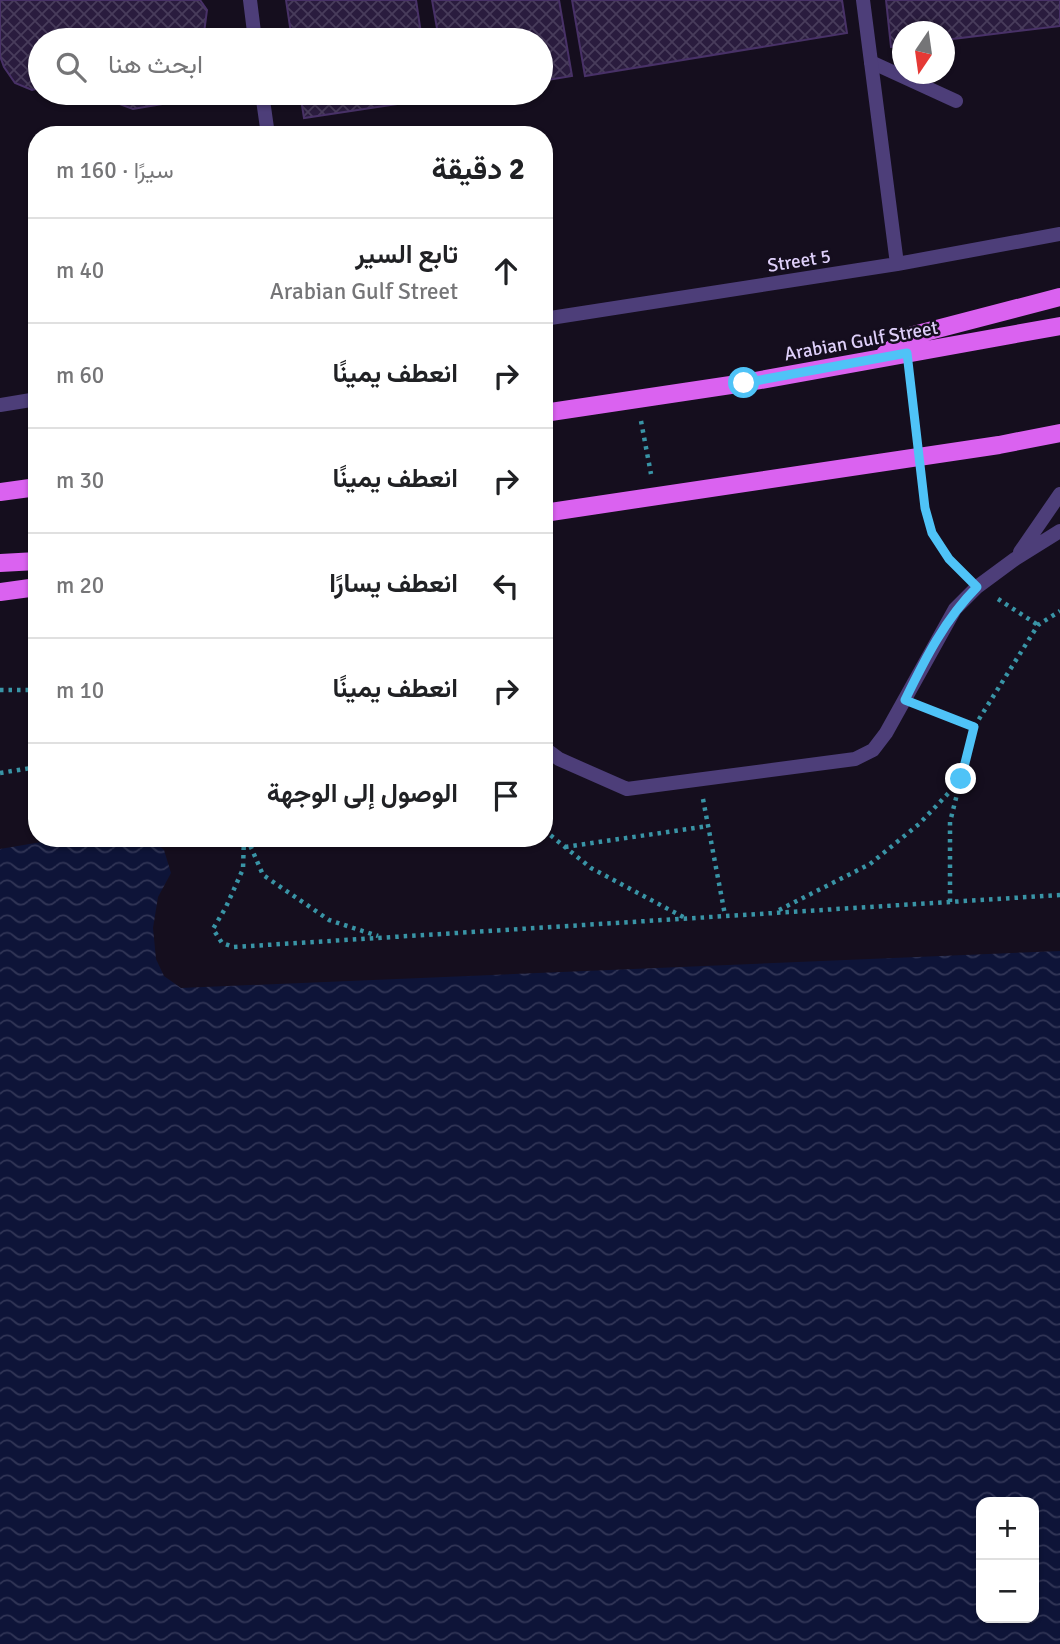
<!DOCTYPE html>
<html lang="ar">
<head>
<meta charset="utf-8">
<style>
	:root { --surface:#fff; --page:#f2f2f2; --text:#202124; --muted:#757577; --line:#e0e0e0 }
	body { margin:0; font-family:Signika,Vazirmatn,sans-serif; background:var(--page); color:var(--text); direction:rtl }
	.controls { position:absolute; right:21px; bottom:21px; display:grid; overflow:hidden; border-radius:14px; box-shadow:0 2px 5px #0004 }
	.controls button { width:63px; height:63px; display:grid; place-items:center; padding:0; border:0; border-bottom:2px solid var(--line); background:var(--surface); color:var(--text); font:35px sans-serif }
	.compass { position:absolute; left:892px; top:21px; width:63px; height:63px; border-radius:50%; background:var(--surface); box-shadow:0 2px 5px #0004; rotate:193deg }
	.stop { position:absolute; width:21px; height:21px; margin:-16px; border:5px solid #4fc3f7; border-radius:50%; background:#fff }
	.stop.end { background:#4fc3f7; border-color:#fff; box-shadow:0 2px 7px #0008 }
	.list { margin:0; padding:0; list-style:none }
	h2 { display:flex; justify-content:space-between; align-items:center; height:91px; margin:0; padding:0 28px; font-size:30px }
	h2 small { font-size:23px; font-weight:400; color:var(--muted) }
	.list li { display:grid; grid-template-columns:46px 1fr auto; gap:21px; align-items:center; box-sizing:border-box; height:105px; padding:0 28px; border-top:2px solid var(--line) }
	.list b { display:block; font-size:26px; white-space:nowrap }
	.list p { margin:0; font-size:23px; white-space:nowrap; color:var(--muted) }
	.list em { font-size:23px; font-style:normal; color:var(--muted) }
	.icon { flex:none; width:38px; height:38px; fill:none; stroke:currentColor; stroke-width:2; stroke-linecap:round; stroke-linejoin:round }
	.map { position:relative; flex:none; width:1060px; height:1644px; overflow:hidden; direction:ltr }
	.search { position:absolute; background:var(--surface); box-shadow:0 2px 5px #0004; left:28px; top:28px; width:525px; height:77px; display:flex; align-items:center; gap:18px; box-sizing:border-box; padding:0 24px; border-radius:38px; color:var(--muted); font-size:26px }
	.panel { position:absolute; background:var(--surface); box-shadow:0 2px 5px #0004; left:28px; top:126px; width:525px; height:721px; border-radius:28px; direction:rtl }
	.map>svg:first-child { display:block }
	.water { fill:url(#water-waves); fill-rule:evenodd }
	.building { fill:url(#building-cross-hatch); stroke:#483167; stroke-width:2 }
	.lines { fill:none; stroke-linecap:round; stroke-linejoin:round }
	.path { stroke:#3994a6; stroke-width:4.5; stroke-dasharray:3.5 5; stroke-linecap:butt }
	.lane { stroke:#4d3e79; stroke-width:14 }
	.street { stroke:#4d3e79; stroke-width:14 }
	.primary { stroke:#da62f0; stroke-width:18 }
	.route { stroke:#4fc3f7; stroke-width:9 }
	.labels { text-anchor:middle; stroke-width:5; stroke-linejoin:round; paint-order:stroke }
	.street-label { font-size:19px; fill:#dfd0fa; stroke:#150e1e }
</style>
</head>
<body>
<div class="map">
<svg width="1060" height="1644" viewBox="0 0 1060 1644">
	<defs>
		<pattern id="water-waves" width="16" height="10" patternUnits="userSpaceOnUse" patternTransform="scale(1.75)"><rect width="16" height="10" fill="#0e1438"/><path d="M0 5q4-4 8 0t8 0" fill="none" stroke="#313556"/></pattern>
		<pattern id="building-cross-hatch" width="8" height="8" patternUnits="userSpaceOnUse" patternTransform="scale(1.75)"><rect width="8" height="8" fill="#2a1c3e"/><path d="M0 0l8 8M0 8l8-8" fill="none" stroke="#483c5b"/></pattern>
	</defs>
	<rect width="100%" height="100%" fill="#150e1e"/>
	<path class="water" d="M 65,838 L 150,838 L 164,850 L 171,873 L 158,897 L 153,928 L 156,959 L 164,976 L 181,988 L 1060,951 L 1060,1644 L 0,1644 L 0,849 ZM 981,1502 L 1034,1502 L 1034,1618 L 981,1618 Z"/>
	<path class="building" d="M 0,0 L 200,0 L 207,10 L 204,33 L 200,40 L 40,40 L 40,88 L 32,90 L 15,83 L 4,67 L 0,56 Z
		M 286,0 L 416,0 L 422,40 L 292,40 Z
		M 432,0 L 559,0 L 572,76 L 541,81 L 541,40 L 439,40 Z
		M 572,0 L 842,0 L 847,33 L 585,76 Z
		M 886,0 L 1060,0 L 1060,26 L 944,40 L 944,32 L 902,32 L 902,46 L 891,47 Z
		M 102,93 L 172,93 L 162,104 L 133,109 L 111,101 Z
		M 300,93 L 430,93 L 431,99 L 304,118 Z"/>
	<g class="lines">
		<path class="path" d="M 910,377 L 918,434
			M 641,421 L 651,474
			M 923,478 C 927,522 931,540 963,573
			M 998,599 L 1038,625
			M 0,690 L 37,690
			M 923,707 L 974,727
			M 0,773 L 37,767
			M 703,799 L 725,915
			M 544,830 L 591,868 L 685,918
			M 244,838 L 243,869 L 226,907 L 213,929 L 222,943 L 234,947 L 1060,895
			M 247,838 L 263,875 L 329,920 L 378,936
			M 565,847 L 708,826
			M 950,902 L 950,822 L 974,727 L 1038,625 L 1060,611
			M 779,910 L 870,864 L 919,824 L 961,780"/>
		<path class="lane" d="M 250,0 L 255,40
			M 871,62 L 956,101
			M 262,93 L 268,135
			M 1020,552 L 1060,494
			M 544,748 L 559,759 L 627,789 L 855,759 L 873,750 L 886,733 L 955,609 L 977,587 L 1015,559 L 1060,531"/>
		<path class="street" d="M 863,0 L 897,264
			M 544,319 L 897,264 L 1060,234
			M 0,405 L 37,399"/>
		<path class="primary" d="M 885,354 L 910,336 L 1060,297
			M 544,413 L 744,383 L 1060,326
			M 0,492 L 37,487
			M 544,513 L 999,445 L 1060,433
			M 0,563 L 37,561
			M 0,592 L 37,587"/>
	</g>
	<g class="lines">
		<path class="route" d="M 744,383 L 907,353 L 925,508 L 932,533 L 949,559 L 977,587 C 945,619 925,659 905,700 L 974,727 L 961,779"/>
	</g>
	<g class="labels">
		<g class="street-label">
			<text transform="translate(799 260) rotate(-9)" y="7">Street 5</text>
			<text transform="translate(861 340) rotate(-10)" y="7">Arabian Gulf Street</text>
		</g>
	</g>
</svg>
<div class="controls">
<button>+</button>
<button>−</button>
</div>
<svg class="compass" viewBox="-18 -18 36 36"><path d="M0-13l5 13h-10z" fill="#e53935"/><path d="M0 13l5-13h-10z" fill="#757577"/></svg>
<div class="stop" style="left:744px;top:383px"></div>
<div class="stop end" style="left:961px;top:779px"></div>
<div class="search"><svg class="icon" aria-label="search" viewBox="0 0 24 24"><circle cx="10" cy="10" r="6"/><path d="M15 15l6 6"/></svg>ابحث هنا</div>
<section class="panel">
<h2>2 دقيقة<small>سيرًا · 160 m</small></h2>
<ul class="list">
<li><svg class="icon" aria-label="ahead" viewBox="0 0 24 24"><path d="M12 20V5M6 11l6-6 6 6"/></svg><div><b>تابع السير</b><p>Arabian Gulf Street</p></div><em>40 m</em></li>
<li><svg class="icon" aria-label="right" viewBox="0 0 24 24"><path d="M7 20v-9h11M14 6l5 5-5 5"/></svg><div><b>انعطف يمينًا</b></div><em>60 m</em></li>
<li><svg class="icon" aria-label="right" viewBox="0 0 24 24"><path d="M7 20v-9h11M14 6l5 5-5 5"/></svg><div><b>انعطف يمينًا</b></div><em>30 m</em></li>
<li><svg class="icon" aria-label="left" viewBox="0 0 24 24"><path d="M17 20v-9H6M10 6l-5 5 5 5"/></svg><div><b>انعطف يسارًا</b></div><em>20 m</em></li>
<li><svg class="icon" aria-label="right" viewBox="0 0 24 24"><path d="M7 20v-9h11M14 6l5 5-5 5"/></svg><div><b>انعطف يمينًا</b></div><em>10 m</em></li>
<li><svg class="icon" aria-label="arrive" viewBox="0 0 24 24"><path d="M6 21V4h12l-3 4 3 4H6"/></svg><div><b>الوصول إلى الوجهة</b></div></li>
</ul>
</section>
</div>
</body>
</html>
